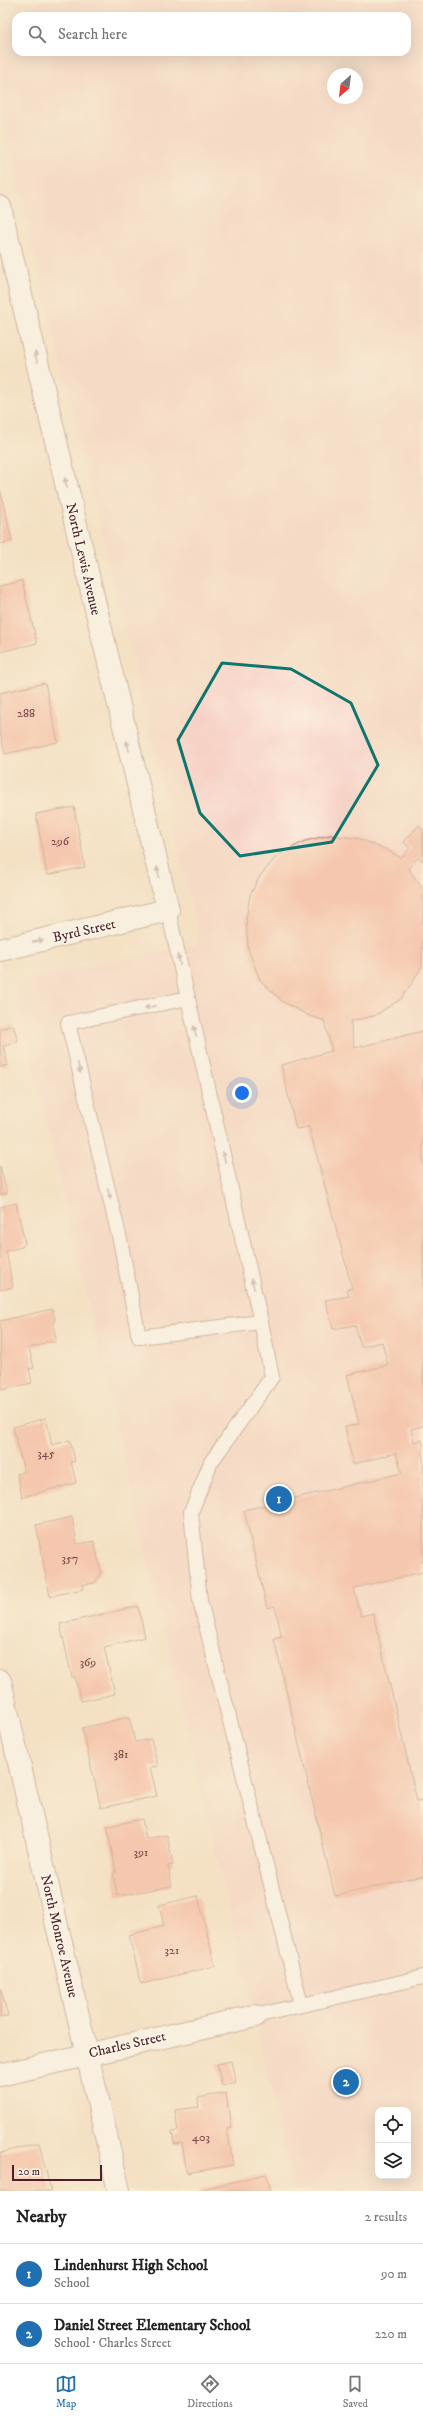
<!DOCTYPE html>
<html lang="en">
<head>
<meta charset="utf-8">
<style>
	:root { --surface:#fff; --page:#f6f6f6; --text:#222; --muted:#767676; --line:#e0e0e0; --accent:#1f6fb2 }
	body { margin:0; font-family:"IM FELL DW Pica",serif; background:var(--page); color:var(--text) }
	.controls { position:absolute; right:12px; bottom:12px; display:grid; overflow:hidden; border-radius:8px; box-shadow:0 4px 16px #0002 }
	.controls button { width:36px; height:36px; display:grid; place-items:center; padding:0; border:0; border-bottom:1px solid var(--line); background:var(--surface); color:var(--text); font:20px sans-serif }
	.compass { position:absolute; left:327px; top:68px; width:36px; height:36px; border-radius:50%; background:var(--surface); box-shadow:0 4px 16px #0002; rotate:208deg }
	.scale { position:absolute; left:12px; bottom:10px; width:90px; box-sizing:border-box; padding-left:4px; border:2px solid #4a1f2b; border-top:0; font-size:11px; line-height:14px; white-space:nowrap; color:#4a1f2b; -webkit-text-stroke:3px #fcf5e5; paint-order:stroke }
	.you { position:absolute; left:242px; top:1093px; width:14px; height:14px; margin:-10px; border:3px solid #fff; border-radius:50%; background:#1a73e8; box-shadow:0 0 0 6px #1a73e833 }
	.badge { display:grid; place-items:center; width:26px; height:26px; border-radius:50%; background:var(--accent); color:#fff; font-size:13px; font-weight:700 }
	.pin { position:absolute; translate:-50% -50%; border:2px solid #fff; box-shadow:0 1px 4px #0006 }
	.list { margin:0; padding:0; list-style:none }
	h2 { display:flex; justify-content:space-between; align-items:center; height:52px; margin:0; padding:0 16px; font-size:17px }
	h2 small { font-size:13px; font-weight:400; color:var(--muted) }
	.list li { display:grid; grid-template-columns:26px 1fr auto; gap:12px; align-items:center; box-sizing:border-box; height:60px; padding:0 16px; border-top:1px solid var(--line) }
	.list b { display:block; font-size:15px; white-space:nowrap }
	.list p { margin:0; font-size:13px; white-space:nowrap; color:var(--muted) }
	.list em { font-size:13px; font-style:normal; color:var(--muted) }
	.icon { flex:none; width:22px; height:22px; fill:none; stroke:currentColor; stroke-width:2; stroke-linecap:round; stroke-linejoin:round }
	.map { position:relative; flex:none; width:423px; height:2191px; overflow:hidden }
	.search { position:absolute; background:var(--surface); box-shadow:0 4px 16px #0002; left:12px; right:12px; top:12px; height:44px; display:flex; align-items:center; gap:10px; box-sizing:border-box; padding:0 14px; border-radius:12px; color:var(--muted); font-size:15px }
	.sheet { height:172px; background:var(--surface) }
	nav { display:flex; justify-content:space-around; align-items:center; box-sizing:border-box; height:56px; border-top:1px solid var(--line); background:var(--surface); font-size:11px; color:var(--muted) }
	nav a { display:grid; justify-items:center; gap:2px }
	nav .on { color:var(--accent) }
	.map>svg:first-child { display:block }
	.built { fill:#f7d1c6; fill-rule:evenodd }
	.building { fill:#f6a792 }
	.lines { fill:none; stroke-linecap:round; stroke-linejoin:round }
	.lane-casing { stroke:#9f8078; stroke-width:16 }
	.street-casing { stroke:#9f8078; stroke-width:24 }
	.lane { stroke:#fff; stroke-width:14 }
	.street { stroke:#fff; stroke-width:22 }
	.oneway { fill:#ae9aa0 }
	.marked { fill:none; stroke:#0f766e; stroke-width:3; stroke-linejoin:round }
	.labels { text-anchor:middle; stroke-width:3; stroke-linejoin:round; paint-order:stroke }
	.number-label { font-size:12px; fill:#754145 }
	.street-label { font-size:14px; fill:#4a1f2b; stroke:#fcf5e5 }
</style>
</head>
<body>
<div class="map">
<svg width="423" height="2191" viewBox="0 0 423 2191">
	<rect width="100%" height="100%" fill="#fcf5e5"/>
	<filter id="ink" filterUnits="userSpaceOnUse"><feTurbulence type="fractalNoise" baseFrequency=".025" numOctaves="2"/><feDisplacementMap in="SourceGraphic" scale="8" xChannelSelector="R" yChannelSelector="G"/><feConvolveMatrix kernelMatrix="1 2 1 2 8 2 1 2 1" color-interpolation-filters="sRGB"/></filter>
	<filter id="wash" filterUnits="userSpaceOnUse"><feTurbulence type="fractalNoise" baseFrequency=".012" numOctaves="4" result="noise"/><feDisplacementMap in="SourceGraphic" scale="16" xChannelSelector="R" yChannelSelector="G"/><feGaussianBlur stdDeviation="0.9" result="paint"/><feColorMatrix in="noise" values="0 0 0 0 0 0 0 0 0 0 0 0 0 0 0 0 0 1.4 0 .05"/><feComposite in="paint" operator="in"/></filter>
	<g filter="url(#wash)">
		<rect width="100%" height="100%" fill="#f4e1c4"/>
		<path class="built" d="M 41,0 L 423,0 L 423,2191 L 294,2191 L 14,982 L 200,943 L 0,110 L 0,35 L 16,21 L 16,52 L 407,52 L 407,16 L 22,16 ZM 333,74 L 357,74 L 357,98 L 333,98 ZM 378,2110 L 408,2110 L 408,2176 L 378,2176 Z"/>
		<g id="blocks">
			<path class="building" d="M 0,489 L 12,541 L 0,544 Z
				M 22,581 L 37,643 L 0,652 L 0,586 Z
				M 45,683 L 58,742 L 5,754 L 0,733 L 0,693 Z
				M 74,807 L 85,867 L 47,875 L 36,814 Z
				M 419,825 L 423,830 L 423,861 L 418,858 L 408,868 L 423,889 L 422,967 L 401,999 L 374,1016 L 350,1021 L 355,1048 L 423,1031 L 423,1426 L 411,1429 L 414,1442 L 422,1440 L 423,1445 L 423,1572 L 354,1588 L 361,1616 L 373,1613 L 417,1801 L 423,1800 L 423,1876 L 335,1896 L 274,1639 L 282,1637 L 275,1606 L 267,1608 L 244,1510 L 402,1473 L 396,1453 L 353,1464 L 345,1427 L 359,1424 L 347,1375 L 388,1365 L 382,1342 L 361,1347 L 355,1325 L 333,1329 L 325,1300 L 349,1296 L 347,1289 L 352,1288 L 309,1127 L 296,1129 L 281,1065 L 332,1051 L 324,1020 L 309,1016 L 283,1002 L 260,980 L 248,949 L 246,919 L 250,895 L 260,876 L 278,855 L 305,841 L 330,835 L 360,839 L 387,850 L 401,858 L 410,848 L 404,842 Z
				M 13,1025 L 18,1042 L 3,1046 L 8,1065 L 0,1067 L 0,1029 Z
				M 0,1166 L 7,1193 L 0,1195 Z
				M 16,1203 L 25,1243 L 22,1247 L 6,1251 L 13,1287 L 0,1290 L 0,1207 Z
				M 52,1309 L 55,1319 L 53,1324 L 56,1339 L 55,1342 L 46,1342 L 41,1345 L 29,1348 L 34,1368 L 29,1369 L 32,1383 L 2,1390 L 0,1321 Z
				M 46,1418 L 52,1445 L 70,1440 L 75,1461 L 71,1462 L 76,1483 L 22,1497 L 17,1474 L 24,1472 L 13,1427 Z
				M 72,1517 L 77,1544 L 94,1541 L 101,1572 L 95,1583 L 82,1585 L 83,1589 L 50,1596 L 36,1525 Z
				M 138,1606 L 145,1637 L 104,1647 L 115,1694 L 81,1701 L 75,1677 L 72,1677 L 60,1624 Z
				M 129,1717 L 135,1742 L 151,1739 L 158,1766 L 150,1767 L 157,1796 L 101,1808 L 82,1728 Z
				M 142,1819 L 146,1839 L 167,1835 L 173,1865 L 168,1866 L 172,1886 L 117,1896 L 113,1872 L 116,1872 L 107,1826 Z
				M 198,1896 L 215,1966 L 141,1984 L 129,1935 L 164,1926 L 159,1905 Z
				M 0,1987 L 8,2016 L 0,2018 Z
				M 231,2061 L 236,2082 L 222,2086 L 217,2064 Z
				M 226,2093 L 231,2128 L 227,2129 L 233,2165 L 187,2173 L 182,2143 L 174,2144 L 172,2132 L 178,2131 L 175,2110 L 199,2107 L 198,2098 Z
				M 39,2143 L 51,2191 L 0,2191 L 0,2153 Z
				M 266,2174 L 271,2191 L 198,2191 L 198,2190 Z"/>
		</g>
	</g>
	<g filter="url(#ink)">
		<use href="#blocks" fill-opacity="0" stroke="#9f8078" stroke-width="1"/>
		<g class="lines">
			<defs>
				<path id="lane" d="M 168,910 L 261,1322
					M 188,998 L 68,1023 L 120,1240 L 139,1337 L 261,1322 L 272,1377 L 211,1462 L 191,1512 L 200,1601 L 301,2005
					M 255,2016 L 423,1977"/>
				<path id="street" d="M 0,207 L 168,910 L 0,950
					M 0,1681 L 119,2191
					M 0,2075 L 255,2016"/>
			</defs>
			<use href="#lane" class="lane-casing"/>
			<use href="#street" class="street-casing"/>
			<use href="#lane" class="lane"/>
			<use href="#street" class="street"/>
		</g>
		<defs><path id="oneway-solid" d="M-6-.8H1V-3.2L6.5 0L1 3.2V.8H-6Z"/></defs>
		<g class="oneway">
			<use href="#oneway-solid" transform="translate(36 357) rotate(-103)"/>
			<use href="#oneway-solid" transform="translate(66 483) rotate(-103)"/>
			<use href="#oneway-solid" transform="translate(128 746) rotate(-103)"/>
			<use href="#oneway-solid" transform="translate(158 872) rotate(-103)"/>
			<use href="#oneway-solid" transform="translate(38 941) rotate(-13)"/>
			<use href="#oneway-solid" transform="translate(179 960) rotate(-103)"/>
			<use href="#oneway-solid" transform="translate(150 1007) rotate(168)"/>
			<use href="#oneway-solid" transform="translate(195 1031) rotate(-103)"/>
			<use href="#oneway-solid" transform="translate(79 1068) rotate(76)"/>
			<use href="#oneway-solid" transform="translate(224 1157) rotate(-103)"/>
			<use href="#oneway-solid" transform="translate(109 1194) rotate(76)"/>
			<use href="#oneway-solid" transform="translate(253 1284) rotate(-103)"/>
		</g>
	</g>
	<path d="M0 0H423V2191H0ZM 222,663 L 291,669 L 351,703 L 378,765 L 332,842 L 240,856 L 200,813 L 178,740 Z" fill="#f4e1c4" fill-opacity=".55" fill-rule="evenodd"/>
	<path class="marked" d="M 222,663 L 291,669 L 351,703 L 378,765 L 332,842 L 240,856 L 200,813 L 178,740 Z"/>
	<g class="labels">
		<g class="number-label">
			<text x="26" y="717">288</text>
			<text x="60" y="845">296</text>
			<text x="46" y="1457">345</text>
			<text x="70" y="1562">357</text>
			<text x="88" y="1666">369</text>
			<text x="121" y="1758">381</text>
			<text x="141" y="1856">391</text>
			<text x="172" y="1954">321</text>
			<text x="201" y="2141">403</text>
		</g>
		<g class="street-label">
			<text transform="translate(84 559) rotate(77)" y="5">North Lewis Avenue</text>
			<text transform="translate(84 930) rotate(-13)" y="5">Byrd Street</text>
			<text transform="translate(60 1936) rotate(77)" y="5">North Monroe Avenue</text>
			<text transform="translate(127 2044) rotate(-13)" y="5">Charles Street</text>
		</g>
	</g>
</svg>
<div class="controls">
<button><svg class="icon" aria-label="locate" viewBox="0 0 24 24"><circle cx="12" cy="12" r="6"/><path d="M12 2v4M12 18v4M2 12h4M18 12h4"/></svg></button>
<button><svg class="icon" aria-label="layers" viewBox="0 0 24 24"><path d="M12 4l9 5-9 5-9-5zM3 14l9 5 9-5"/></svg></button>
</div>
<svg class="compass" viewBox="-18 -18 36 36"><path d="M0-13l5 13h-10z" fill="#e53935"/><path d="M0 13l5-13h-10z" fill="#767676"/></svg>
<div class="scale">20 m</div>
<div class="you"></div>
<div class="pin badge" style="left:279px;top:1499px">1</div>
<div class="pin badge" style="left:346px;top:2082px">2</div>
<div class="search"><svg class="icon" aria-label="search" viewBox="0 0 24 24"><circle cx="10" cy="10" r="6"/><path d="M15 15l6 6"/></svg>Search here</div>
</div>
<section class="sheet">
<h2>Nearby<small>2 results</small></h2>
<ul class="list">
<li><span class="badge">1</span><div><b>Lindenhurst High School</b><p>School</p></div><em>90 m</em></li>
<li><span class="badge">2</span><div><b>Daniel Street Elementary School</b><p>School · Charles Street</p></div><em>220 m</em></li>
</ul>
</section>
<nav>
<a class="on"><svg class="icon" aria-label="map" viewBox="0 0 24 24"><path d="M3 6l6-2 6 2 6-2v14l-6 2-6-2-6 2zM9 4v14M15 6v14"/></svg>Map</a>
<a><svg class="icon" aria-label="directions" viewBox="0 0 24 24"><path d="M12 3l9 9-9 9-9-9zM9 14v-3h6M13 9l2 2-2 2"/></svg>Directions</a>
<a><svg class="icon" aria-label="saved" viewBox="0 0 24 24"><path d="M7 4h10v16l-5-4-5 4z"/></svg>Saved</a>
</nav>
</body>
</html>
